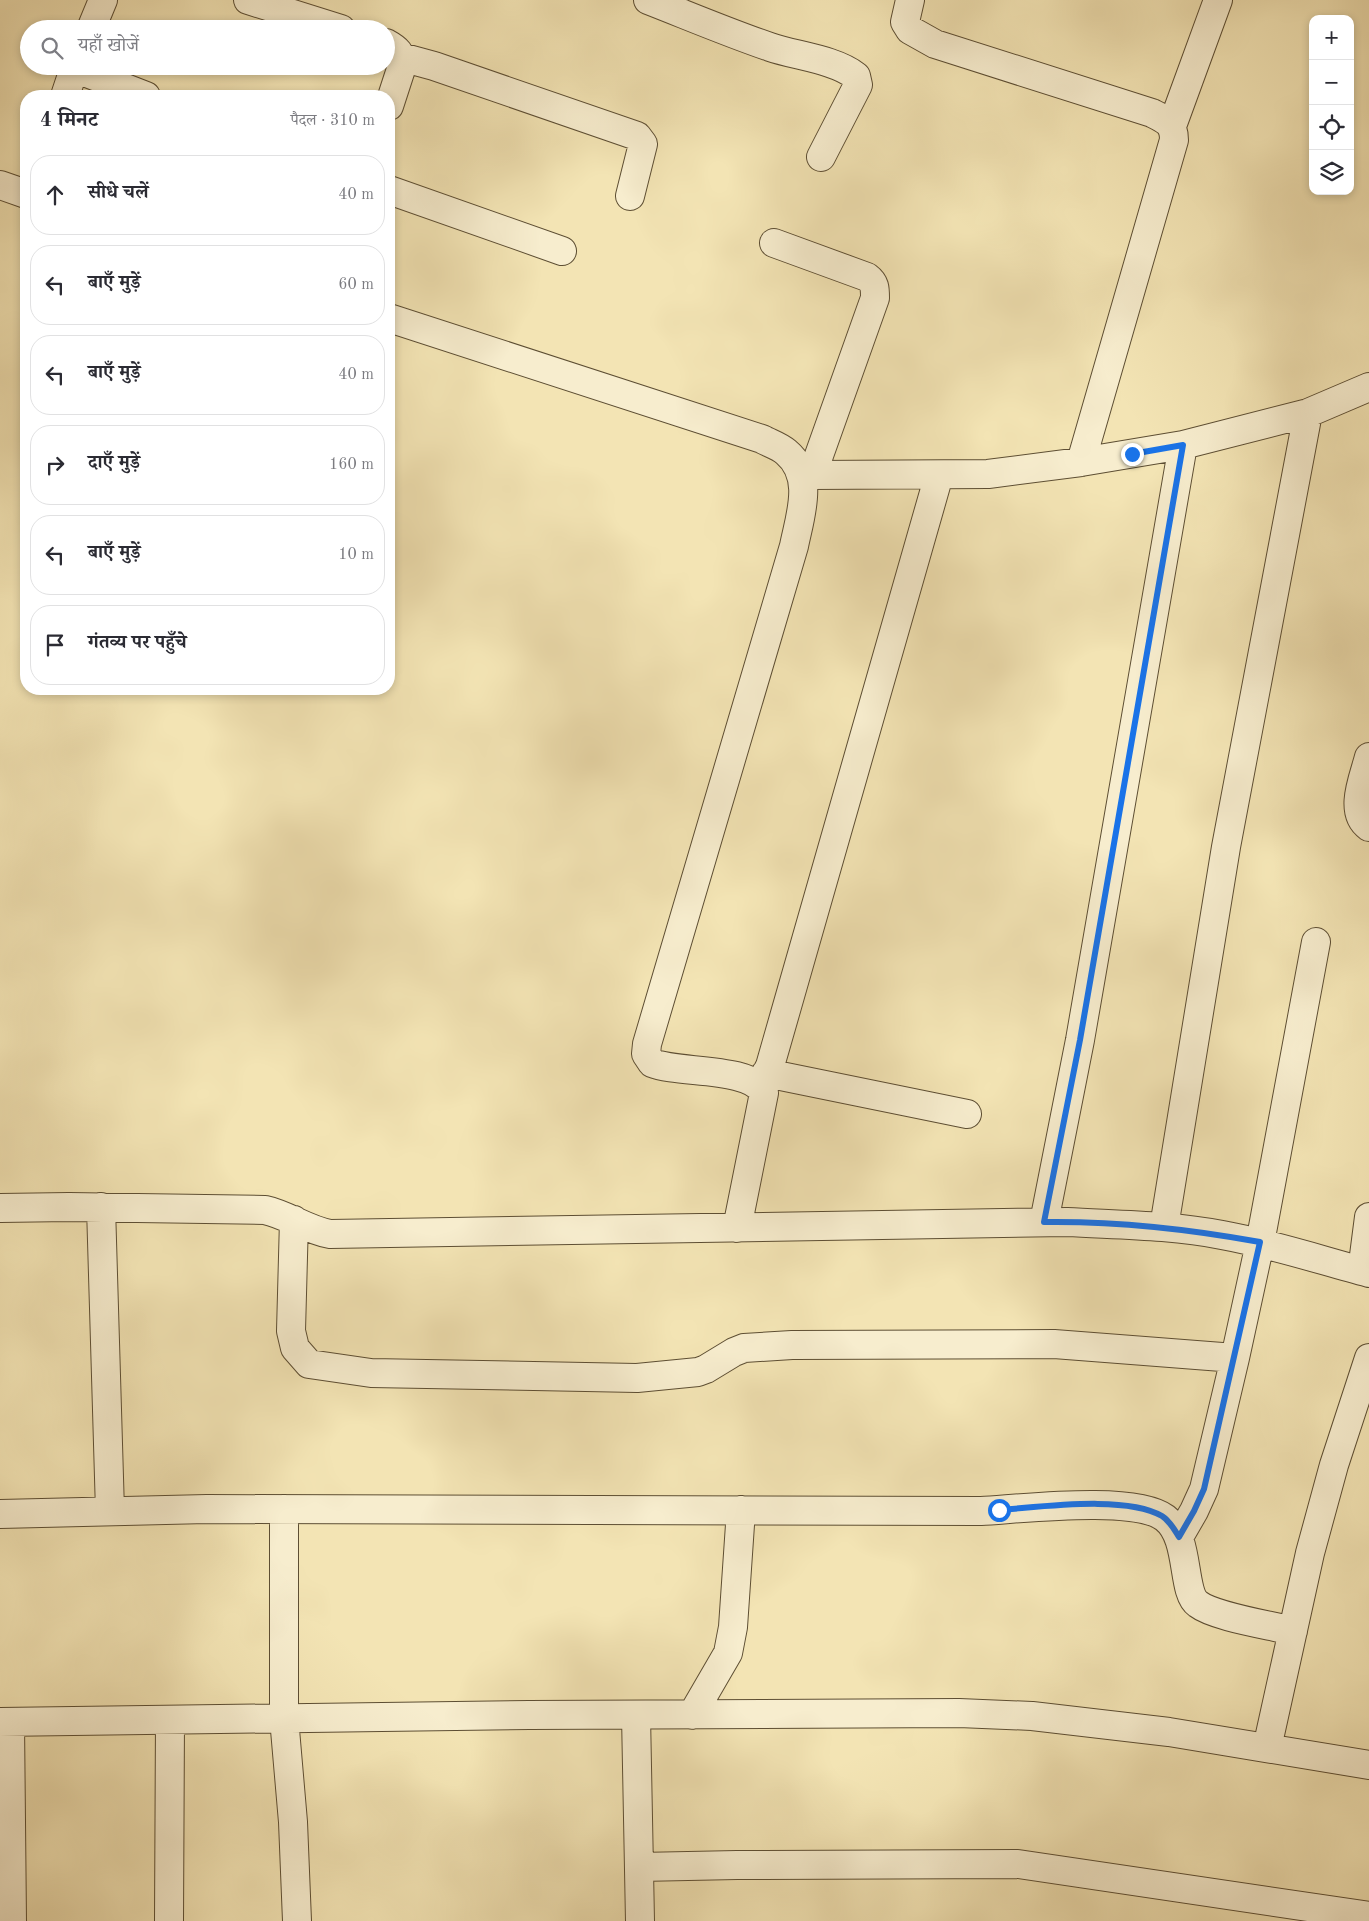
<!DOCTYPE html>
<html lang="hi">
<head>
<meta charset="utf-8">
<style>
	:root { --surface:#fff; --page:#f2f2f3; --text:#2b2b33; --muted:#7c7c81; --line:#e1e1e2 }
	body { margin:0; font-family:"Old Standard TT","Noto Serif Devanagari",serif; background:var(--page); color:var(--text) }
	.controls { position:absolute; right:15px; top:15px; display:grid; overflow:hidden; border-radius:10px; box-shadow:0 2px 8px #0003 }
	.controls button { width:45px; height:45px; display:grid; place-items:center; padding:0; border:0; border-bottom:1px solid var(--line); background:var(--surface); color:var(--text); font:25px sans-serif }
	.stop { position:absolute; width:15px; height:15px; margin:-11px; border:4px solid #1a73e8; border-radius:50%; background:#fff }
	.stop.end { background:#1a73e8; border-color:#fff; box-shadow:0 1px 5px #0008 }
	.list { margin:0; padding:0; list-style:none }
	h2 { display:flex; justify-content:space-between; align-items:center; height:65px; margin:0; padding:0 20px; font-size:21px }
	h2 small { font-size:16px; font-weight:400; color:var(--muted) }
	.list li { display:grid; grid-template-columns:32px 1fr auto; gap:15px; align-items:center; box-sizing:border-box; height:80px; margin:0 10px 10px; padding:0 10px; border:1px solid var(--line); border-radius:20px }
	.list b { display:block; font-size:19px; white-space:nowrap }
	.list em { font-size:16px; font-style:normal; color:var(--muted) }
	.icon { flex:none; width:28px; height:28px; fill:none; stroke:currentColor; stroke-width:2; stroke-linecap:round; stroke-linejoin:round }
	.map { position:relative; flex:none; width:1369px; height:1921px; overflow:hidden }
	.search { position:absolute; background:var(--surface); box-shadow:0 2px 8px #0003; left:20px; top:20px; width:375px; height:55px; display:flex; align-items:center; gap:12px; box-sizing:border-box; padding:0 18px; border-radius:28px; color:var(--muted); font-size:19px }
	.panel { position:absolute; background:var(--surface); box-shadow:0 2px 8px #0003; left:20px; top:90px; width:375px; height:605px; border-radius:20px }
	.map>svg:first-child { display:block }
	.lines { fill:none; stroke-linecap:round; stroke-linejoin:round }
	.street-casing { stroke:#5d4e33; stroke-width:30 }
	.street { stroke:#f7edce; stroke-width:28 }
	.route { stroke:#1a73e8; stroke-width:6 }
</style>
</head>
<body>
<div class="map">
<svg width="1369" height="1921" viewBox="0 0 1369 1921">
	<rect width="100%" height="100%" fill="#f3e4b4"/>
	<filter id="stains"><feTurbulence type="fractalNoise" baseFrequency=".004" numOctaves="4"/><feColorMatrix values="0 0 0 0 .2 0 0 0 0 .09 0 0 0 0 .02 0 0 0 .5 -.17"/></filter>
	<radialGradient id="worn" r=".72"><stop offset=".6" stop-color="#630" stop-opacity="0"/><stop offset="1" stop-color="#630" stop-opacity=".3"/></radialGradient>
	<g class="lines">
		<defs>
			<path id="street" d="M 248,0 L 341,29
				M 648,0 C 689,16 729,33 770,47 C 796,56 834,59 856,76 L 858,85 L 821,157
				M 910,0 L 905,22 L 910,30 L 935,44 L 1152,113 C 1166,120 1174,123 1174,140 L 1081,462
				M 91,29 L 103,0
				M 386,43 C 397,49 402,53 402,66 L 389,106
				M 401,57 L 434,66 L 637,136 L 643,144 L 630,196
				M 74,68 L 146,96
				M 65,96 L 75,66
				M 1172,126 L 1218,0
				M 0,185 L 26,194
				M 389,190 L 562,251
				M 774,243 L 867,277 C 875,283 875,288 875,298 L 812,475
				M 389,318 L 762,439 C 769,443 779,446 786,452 C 815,476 800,516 794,546 L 647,1044 L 646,1054 L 652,1063 C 679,1074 750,1066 764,1093 L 737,1228
				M 802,477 L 812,475 L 988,474 L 1081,462 L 1183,445 L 1308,413 L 1369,387
				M 1369,757 C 1364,777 1348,812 1369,827
				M 766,1073 L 967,1114
				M 760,1086 L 770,1066 L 939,475
				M 101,1207 L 110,1511
				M 0,1208 L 69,1207 L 265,1210 C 288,1215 307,1230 330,1234 L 1067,1222 C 1119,1225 1171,1225 1222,1235 C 1272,1244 1320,1260 1369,1273
				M 294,1220 L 291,1331 L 295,1348 L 309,1364 L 371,1373 L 637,1378 L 698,1372 L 706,1369 L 734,1352 L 744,1348 L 792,1345 L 1054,1344 L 1235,1358
				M 1044,1222 L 1080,1040 L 1183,445
				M 1164,1227 L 1226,847 L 1308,413
				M 1362,1271 L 1369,1217
				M 284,1509 L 284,1718 L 293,1822 L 297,1921
				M 0,1514 L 207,1509 L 981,1511 C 1020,1509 1135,1495 1165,1518 C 1191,1538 1181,1592 1198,1604 C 1215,1617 1270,1625 1293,1631
				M 1179,1537 L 1194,1511 L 1204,1489 L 1235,1358 L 1260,1243 L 1316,942
				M 636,1715 L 640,1921
				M 692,1715 L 728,1653 L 733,1627 L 741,1510
				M 0,1722 L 529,1715 L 959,1713 L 1032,1716 L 1169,1732 L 1369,1765
				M 10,1722 L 12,1921
				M 1267,1748 L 1310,1553 L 1334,1465 L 1369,1358
				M 639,1867 L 737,1865 L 1018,1864 L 1369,1916
				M 169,1921 L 170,1720"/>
		</defs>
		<use href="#street" class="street-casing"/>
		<use href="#street" class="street"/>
	</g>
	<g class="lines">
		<path class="route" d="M 999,1510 C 1042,1507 1126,1495 1162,1516 C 1170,1521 1174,1529 1179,1537 L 1194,1511 L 1204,1489 L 1260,1242 C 1189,1229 1117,1221 1044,1222 L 1080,1040 L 1183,445 L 1132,454"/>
	</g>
	<rect width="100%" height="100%" filter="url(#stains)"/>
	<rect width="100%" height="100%" fill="url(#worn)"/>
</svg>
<div class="controls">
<button>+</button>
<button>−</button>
<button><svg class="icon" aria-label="locate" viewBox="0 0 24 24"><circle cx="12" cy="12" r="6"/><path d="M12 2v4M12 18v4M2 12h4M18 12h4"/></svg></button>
<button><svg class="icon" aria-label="layers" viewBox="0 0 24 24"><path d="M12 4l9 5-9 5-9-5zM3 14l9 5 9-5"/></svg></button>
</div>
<div class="stop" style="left:999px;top:1510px"></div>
<div class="stop end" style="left:1132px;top:454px"></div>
<div class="search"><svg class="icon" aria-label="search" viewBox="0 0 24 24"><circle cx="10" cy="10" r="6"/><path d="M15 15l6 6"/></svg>यहाँ खोजें</div>
<section class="panel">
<h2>4 मिनट<small>पैदल · 310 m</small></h2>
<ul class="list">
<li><svg class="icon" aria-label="ahead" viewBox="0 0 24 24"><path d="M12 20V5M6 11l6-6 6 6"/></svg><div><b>सीधे चलें</b></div><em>40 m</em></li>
<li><svg class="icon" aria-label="left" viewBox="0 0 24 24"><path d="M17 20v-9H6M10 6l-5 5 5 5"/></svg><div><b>बाएँ मुड़ें</b></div><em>60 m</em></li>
<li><svg class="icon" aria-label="left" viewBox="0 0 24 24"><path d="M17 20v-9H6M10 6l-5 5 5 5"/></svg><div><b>बाएँ मुड़ें</b></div><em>40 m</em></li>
<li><svg class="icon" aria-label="right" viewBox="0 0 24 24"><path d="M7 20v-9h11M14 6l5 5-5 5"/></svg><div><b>दाएँ मुड़ें</b></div><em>160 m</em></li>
<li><svg class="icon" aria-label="left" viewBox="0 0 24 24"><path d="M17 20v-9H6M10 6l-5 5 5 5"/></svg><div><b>बाएँ मुड़ें</b></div><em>10 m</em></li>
<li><svg class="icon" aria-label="arrive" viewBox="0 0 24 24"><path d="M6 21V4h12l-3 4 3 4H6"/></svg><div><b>गंतव्य पर पहुँचे</b></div></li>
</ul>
</section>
</div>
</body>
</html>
